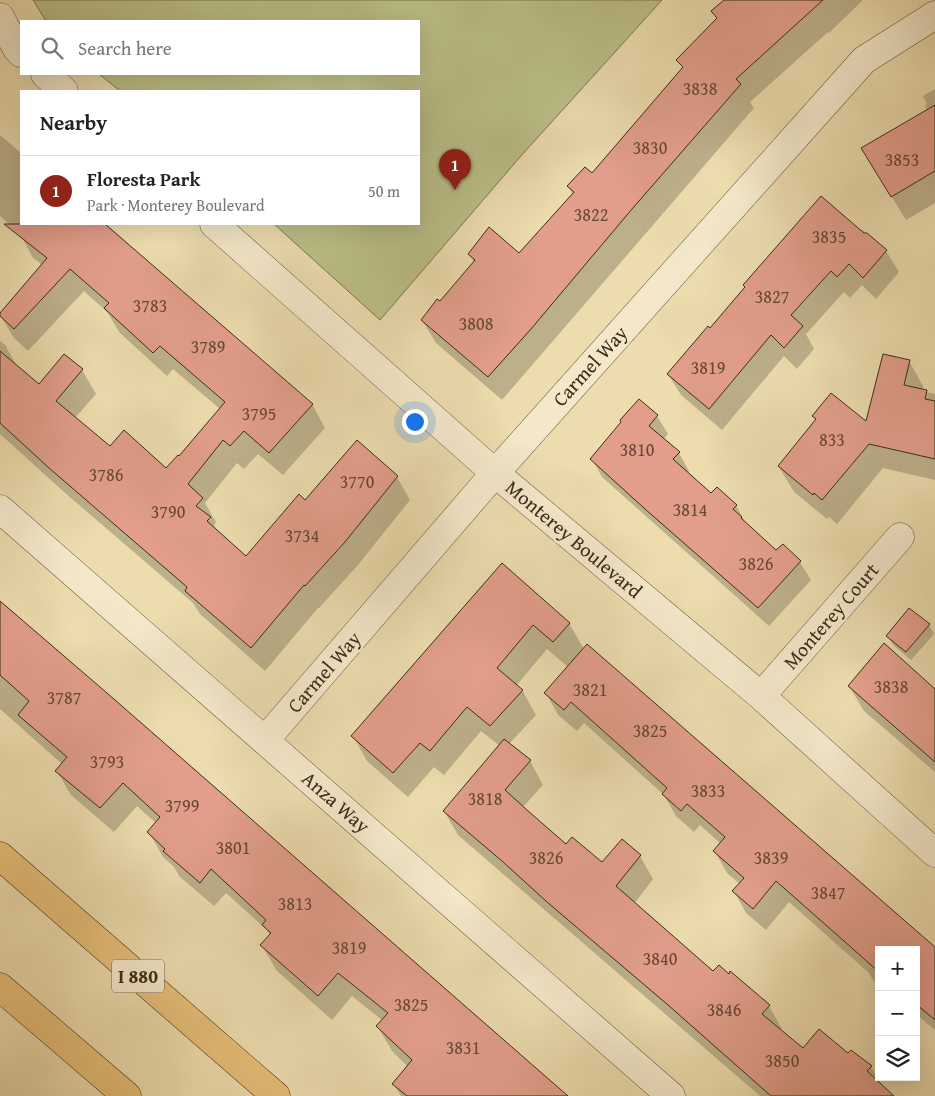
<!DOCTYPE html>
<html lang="en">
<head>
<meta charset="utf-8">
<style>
	:root { --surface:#fff; --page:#f2f2f2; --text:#222; --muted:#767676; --line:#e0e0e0; --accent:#8f2418 }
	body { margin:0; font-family:"Gentium Book Plus",serif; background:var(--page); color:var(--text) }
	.controls { position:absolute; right:15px; bottom:15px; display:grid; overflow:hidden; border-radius:0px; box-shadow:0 5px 20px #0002 }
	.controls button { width:45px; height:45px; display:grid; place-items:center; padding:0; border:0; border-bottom:1px solid var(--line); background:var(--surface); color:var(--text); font:25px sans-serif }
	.you { position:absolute; left:414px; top:421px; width:18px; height:18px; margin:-12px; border:4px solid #fff; border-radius:50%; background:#1a73e8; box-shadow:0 0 0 8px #1a73e833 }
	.badge { display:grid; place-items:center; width:32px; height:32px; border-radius:50%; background:var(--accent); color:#fff; font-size:16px; font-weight:700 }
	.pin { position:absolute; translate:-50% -41px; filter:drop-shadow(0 1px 2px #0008) }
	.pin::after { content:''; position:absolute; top:26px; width:18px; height:15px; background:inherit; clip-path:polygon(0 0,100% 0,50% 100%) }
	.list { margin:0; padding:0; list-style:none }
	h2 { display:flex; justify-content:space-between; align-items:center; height:65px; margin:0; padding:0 20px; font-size:21px }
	h2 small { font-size:16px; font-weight:400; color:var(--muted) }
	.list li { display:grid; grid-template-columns:32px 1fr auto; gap:15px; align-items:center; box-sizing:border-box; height:70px; padding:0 20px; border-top:1px solid var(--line) }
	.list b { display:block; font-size:19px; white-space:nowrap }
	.list p { margin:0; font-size:16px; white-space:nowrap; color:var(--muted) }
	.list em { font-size:16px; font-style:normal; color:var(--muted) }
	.icon { flex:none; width:28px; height:28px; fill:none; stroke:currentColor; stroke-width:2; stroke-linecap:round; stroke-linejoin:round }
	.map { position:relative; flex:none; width:935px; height:1096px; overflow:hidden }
	.search { position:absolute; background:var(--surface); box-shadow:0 5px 20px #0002; left:20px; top:20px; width:400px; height:55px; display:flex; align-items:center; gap:12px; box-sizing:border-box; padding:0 18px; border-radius:0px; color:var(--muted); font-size:19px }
	.panel { position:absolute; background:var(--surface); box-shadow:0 5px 20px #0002; left:20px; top:90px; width:400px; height:135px; border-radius:0px }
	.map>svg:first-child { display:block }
	.green { fill:#bbbf88; stroke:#7b7650 }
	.shadow { fill:#0003 }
	.building { fill:#e29e8b; stroke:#3b2c19 }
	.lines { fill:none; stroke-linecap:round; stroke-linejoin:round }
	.minor-casing { stroke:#67583e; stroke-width:29 }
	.motorway-casing { stroke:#3b2c19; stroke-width:29 }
	.minor { stroke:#f3e8ca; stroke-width:28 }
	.motorway { stroke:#e6be77; stroke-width:28 }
	.labels { text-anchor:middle; stroke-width:5; stroke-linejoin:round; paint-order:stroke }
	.number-label { font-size:18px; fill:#654836 }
	.shield { fill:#f3e8ca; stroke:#72644e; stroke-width:1 }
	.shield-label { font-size:19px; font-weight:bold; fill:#3b2c19 }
	.street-label { font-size:20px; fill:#3b2c19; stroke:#f3e8ca }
</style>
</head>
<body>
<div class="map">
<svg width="935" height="1096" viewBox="0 0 935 1096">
	<rect width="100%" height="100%" fill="#ecdcae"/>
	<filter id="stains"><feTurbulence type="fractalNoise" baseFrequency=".004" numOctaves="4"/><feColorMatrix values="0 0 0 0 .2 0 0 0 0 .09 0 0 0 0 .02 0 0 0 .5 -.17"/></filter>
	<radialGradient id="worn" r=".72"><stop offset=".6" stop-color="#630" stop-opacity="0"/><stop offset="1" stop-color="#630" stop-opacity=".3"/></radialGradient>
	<path class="green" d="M 33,0 L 662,0 L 520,157 L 380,320 L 274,224 L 419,224 L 419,91 L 120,91 L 99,74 L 419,74 L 419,21 L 46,21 Z"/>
	<path class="shadow" d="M 727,0 L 863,0 L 829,33 L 828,32 L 750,102 L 754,108 L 502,400 L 436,343 L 422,320 L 440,303 L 474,262 L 469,254 L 519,255 L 573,195 L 568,186 L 592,174 L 683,69 L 678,60 L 718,19 L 713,11 Z
		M 935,89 L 935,203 L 906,220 L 877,173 L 928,111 L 925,106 L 927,104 L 923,96 Z
		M 0,135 L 21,153 L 21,224 L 103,224 L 312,404 L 325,428 L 283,475 L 258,454 L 244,469 L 237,463 L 205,503 L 216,522 L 214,525 L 218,533 L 246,557 L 305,502 L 397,477 L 410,500 L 358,565 L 319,608 L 318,608 L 265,671 L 200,614 L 193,603 L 64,492 L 0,434 L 0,341 L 5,345 L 18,368 L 39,385 L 64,356 L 82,370 L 96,394 L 75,418 L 110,448 L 166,470 L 179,458 L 220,409 L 173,369 L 167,376 L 119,332 L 108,313 L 84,291 L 28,351 L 14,338 L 0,315 L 42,265 L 33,258 L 20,234 L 0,216 Z
		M 863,230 L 886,251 L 899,272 L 876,299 L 862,285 L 850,298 L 844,292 L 806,334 L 814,349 L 797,369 L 784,356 L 722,430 L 681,395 L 668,374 L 710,330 Z
		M 909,361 L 923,386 L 922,391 L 935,394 L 935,480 L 883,468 L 837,524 L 829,517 L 827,519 L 794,492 L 779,467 L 816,421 L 813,416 L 866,423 Z
		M 657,416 L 668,434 L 663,440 L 679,453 L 689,471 L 688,473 L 711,494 L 736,505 L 746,524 L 776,551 L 800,562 L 811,580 L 769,626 L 602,477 L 592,459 Z
		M 502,565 L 569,623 L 584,649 L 935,949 L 935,1030 L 916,1014 L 916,950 L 879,950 L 879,990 L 869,973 L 789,902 L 766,930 L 746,913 L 734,891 L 740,884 L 727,873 L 715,852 L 721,844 L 700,825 L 694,832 L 676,816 L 664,795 L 584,723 L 577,731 L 558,715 L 546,693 L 568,667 L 547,649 L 516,686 L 522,690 L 536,715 L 509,744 L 530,761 L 543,785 L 523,807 L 567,845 L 602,864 L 640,856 L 653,879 L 634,904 L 713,973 L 769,1006 L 782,1029 L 780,1031 L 803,1050 L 848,1055 L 871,1067 L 883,1087 L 892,1096 L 760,1096 L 458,835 L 444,811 L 500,746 L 481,731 L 444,775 L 434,767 L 408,797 L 367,761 L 353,736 Z
		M 0,603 L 566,1096 L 401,1096 L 394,1084 L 408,1067 L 392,1051 L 378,1027 L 383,1021 L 352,996 L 332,1020 L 276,970 L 262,945 L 270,936 L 267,930 L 226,893 L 214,906 L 179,876 L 174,867 L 163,857 L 149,832 L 156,823 L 137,806 L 114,832 L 71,795 L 57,771 L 62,764 L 0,709 Z
		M 929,625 L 934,634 L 911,660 L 893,645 L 888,636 Z
		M 849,686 L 935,690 L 935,772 L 864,711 Z"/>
	<path class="building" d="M 724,0 L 823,0 L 736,79 L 741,84 L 632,209 L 531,329 L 488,377 L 421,320 L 437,299 L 440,301 L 475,260 L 468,254 L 489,227 L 519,253 L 574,192 L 567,186 L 585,167 L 592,173 L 683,67 L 676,60 L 717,18 L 711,11 Z
		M 935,105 L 935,171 L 891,197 L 861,148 Z
		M 821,196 L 864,233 L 867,233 L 887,250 L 863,278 L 849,264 L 837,277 L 831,271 L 791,315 L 803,326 L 784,348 L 771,335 L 709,409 L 667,374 L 708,326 L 710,328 L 745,287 L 743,285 Z
		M 4,224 L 105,224 L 313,404 L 269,453 L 244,431 L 230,446 L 223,440 L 188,484 L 203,498 L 196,506 L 211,517 L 207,521 L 246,556 L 299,494 L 305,500 L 357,440 L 398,476 L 345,542 L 305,586 L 304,585 L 251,648 L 185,591 L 187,587 L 49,468 L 0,423 L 0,351 L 39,384 L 64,354 L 83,369 L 56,401 L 110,446 L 124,430 L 166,468 L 178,455 L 179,456 L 225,402 L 160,346 L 153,353 L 104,308 L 109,303 L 70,269 L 14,329 L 0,316 L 0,313 L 47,258 Z
		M 883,354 L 910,360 L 904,385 L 927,390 L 925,399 L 935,401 L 935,459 L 869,444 L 822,500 L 814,493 L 813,495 L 778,466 L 816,419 L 812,416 L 831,393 L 866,421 Z
		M 639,399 L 658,415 L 649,426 L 680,452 L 673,459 L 711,493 L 717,487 L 737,505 L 733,509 L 742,517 L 741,518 L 776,550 L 783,544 L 801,561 L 758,608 L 645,509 L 590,459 L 621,422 L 620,420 Z
		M 502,563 L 570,623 L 553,642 L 533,625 L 497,668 L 523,690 L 490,726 L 467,707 L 430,751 L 420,743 L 393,773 L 351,736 Z
		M 0,601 L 107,693 L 568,1096 L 407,1096 L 392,1084 L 412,1060 L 376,1026 L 388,1013 L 338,973 L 318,996 L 260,945 L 271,933 L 262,925 L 266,920 L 211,869 L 200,883 L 163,851 L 165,849 L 147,832 L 160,817 L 123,783 L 100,808 L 55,771 L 67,757 L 18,715 L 29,701 L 0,675 Z
		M 909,608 L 930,624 L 906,652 L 886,636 Z
		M 884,643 L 935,689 L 935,762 L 848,686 Z
		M 587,644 L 935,947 L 935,1020 L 916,1004 L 916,950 L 879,950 L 879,972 L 776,881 L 753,909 L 732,891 L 744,878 L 713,851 L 725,837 L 687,804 L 681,811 L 662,794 L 667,788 L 571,702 L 564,710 L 544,693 Z
		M 504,739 L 531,760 L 505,790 L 527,810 L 566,844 L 572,837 L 602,862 L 622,839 L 641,855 L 616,886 L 713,971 L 719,965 L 729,974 L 730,971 L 770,1005 L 762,1014 L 803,1048 L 819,1029 L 848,1053 L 851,1050 L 872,1066 L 867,1071 L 894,1096 L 771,1096 L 668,1005 L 547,902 L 502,861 L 443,811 Z"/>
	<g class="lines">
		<defs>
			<path id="minor" d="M 0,17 L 17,49 L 21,53
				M 45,74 L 64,91
				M 214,224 L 495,473 L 761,696 L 935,853
				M 0,509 L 671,1096
				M 761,696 L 900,537
				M 265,740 L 495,473 L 864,60 L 935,15"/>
			<path id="motorway" d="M 0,856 L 276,1096
				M 0,987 L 127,1096"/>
		</defs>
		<use href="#minor" class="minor-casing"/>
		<use href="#motorway" class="motorway-casing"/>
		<use href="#minor" class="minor"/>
		<use href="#motorway" class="motorway"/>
	</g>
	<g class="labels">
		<g class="number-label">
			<text x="700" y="95">3838</text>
			<text x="650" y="154">3830</text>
			<text x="902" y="166">3853</text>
			<text x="591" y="221">3822</text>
			<text x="829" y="243">3835</text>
			<text x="772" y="303">3827</text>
			<text x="150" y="312">3783</text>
			<text x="476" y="330">3808</text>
			<text x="208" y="353">3789</text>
			<text x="708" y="374">3819</text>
			<text x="259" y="420">3795</text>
			<text x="832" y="446">833</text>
			<text x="637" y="456">3810</text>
			<text x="106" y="481">3786</text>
			<text x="357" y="488">3770</text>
			<text x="690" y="516">3814</text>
			<text x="168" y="518">3790</text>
			<text x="302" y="542">3734</text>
			<text x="756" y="570">3826</text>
			<text x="891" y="693">3838</text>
			<text x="590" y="696">3821</text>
			<text x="64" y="704">3787</text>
			<text x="650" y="737">3825</text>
			<text x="107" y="768">3793</text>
			<text x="708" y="797">3833</text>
			<text x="485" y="805">3818</text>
			<text x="182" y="812">3799</text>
			<text x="233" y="854">3801</text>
			<text x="546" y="864">3826</text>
			<text x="771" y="864">3839</text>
			<text x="828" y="899">3847</text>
			<text x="295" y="910">3813</text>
			<text x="349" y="954">3819</text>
			<text x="660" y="965">3840</text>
			<text x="411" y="1011">3825</text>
			<text x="724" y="1016">3846</text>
			<text x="463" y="1054">3831</text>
			<text x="782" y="1067">3850</text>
		</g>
		<rect class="shield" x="112" y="959.5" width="52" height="33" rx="4"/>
		<g class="shield-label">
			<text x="138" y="983">I 880</text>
		</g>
		<g class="street-label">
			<text transform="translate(590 366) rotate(-48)" y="7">Carmel Way</text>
			<text transform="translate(574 539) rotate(40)" y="7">Monterey Boulevard</text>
			<text transform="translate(831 616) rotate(-49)" y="7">Monterey Court</text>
			<text transform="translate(324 672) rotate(-49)" y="7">Carmel Way</text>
			<text transform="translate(336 802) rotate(41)" y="7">Anza Way</text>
		</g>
	</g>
	<rect width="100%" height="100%" filter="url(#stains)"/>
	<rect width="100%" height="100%" fill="url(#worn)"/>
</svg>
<div class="controls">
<button>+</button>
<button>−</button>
<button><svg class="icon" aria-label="layers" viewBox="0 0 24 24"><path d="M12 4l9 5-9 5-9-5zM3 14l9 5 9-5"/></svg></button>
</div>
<div class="you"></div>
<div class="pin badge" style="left:455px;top:190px">1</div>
<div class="search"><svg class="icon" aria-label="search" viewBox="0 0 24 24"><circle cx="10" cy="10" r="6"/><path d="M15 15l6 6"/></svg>Search here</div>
<section class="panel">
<h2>Nearby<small></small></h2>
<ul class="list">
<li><span class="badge">1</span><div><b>Floresta Park</b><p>Park · Monterey Boulevard</p></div><em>50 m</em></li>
</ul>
</section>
</div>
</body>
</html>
